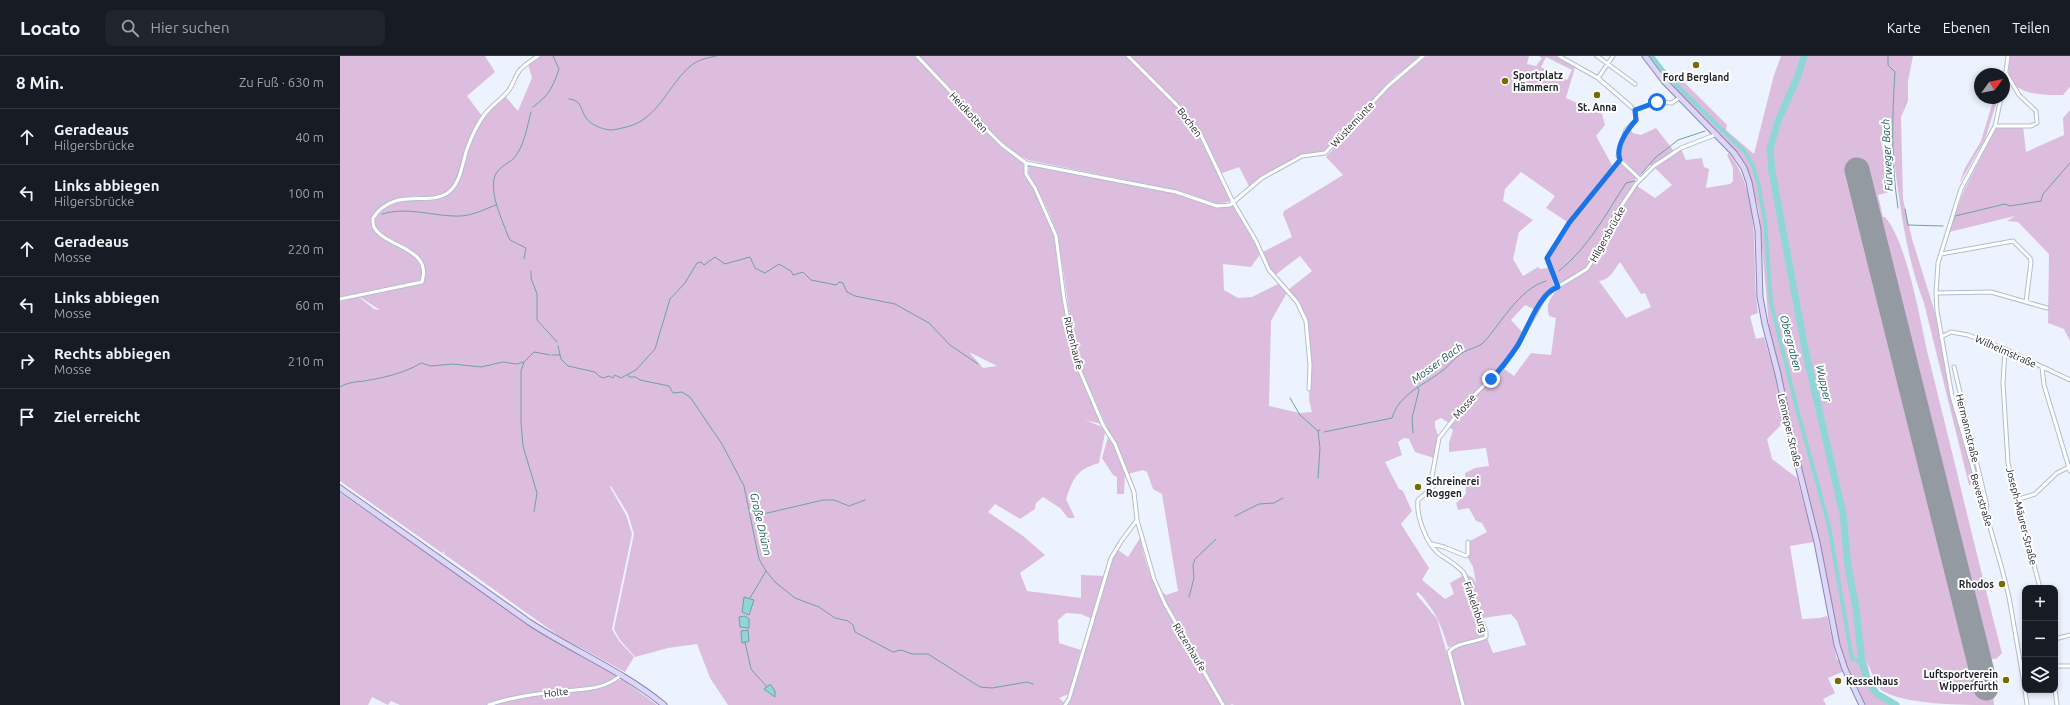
<!DOCTYPE html>
<html lang="de">
<head>
<meta charset="utf-8">
<style>
	:root { --surface:#171b24; --page:#20242c; --text:#f1f3f6; --muted:#9ea1a6; --line:#363941 }
	body { margin:0; font-family:Ubuntu,sans-serif; background:var(--page); color:var(--text) }
	.controls { position:absolute; right:12px; bottom:12px; display:grid; overflow:hidden; border-radius:8px; box-shadow:0 2px 6px #0003 }
	.controls button { width:36px; height:36px; display:grid; place-items:center; padding:0; border:0; border-bottom:1px solid var(--line); background:var(--surface); color:var(--text); font:20px sans-serif }
	.compass { position:absolute; left:1634px; top:12px; width:36px; height:36px; border-radius:50%; background:var(--surface); box-shadow:0 2px 6px #0003; rotate:57deg }
	.stop { position:absolute; width:12px; height:12px; margin:-9px; border:3px solid #1a73e8; border-radius:50%; background:#fff }
	.stop.end { background:#1a73e8; border-color:#fff; box-shadow:0 1px 4px #0008 }
	.list { margin:0; padding:0; list-style:none }
	h2 { display:flex; justify-content:space-between; align-items:center; height:52px; margin:0; padding:0 16px; font-size:17px }
	h2 small { font-size:13px; font-weight:400; color:var(--muted) }
	.list li { display:grid; grid-template-columns:26px 1fr auto; gap:12px; align-items:center; box-sizing:border-box; height:56px; padding:0 16px; border-top:1px solid var(--line) }
	.list b { display:block; font-size:15px; white-space:nowrap }
	.list p { margin:0; font-size:13px; white-space:nowrap; color:var(--muted) }
	.list em { font-size:13px; font-style:normal; color:var(--muted) }
	.icon { flex:none; width:22px; height:22px; fill:none; stroke:currentColor; stroke-width:2; stroke-linecap:round; stroke-linejoin:round }
	.map { position:relative; flex:none; width:1730px; height:649px; overflow:hidden }
	header { display:flex; align-items:center; gap:24px; box-sizing:border-box; height:56px; padding:0 20px; background:var(--surface); border-bottom:1px solid var(--line) }
	header strong { font-size:19px }
	nav { display:flex; gap:22px; margin-inline-start:auto; font-size:14px }
	.search { width:280px; height:36px; background:var(--page); display:flex; align-items:center; gap:10px; box-sizing:border-box; padding:0 14px; border-radius:8px; color:var(--muted); font-size:15px }
	main { display:flex }
	aside { flex:1; background:var(--surface) }
	.map>svg:first-child { display:block }
	.green { fill:#dcbdde; fill-rule:evenodd }
	.water { fill:#8fd6d7; stroke:#6ea1a4 }
	.lines { fill:none; stroke-linecap:round; stroke-linejoin:round }
	.stream { stroke:#6ea1a4; stroke-width:1 }
	.canal { stroke:#8fd6d7; stroke-width:4 }
	.river { stroke:#8fd6d7; stroke-width:7 }
	.runway { stroke:#949aa2; stroke-width:25 }
	.minor-casing { stroke:#b2bdce; stroke-width:5 }
	.primary-casing { stroke:#8c86ae; stroke-width:7 }
	.minor { stroke:#fff; stroke-width:3 }
	.primary { stroke:#dcd6f8; stroke-width:5 }
	.route { stroke:#1a73e8; stroke-width:5 }
	.poi-dot { fill:#776b03; stroke:#fff; stroke-width:1.5 }
	.labels { text-anchor:middle; stroke-width:4; stroke-linejoin:round; paint-order:stroke }
	.poi-label { font-size:10px; font-weight:bold; fill:#22262d; stroke:#fff; text-anchor:start }
	.street-label { font-size:10px; fill:#22262d; stroke:#fff }
	.water-label { font-size:11px; font-style:italic; fill:#1c585a; stroke:#fff }
</style>
</head>
<body>
<header>
<strong>Locato</strong>
<div class="search"><svg class="icon" aria-label="search" viewBox="0 0 24 24"><circle cx="10" cy="10" r="6"/><path d="M15 15l6 6"/></svg>Hier suchen</div>
<nav><a>Karte</a><a>Ebenen</a><a>Teilen</a></nav>
</header>
<main>
<aside>
<h2>8 Min.<small>Zu Fuß · 630 m</small></h2>
<ul class="list">
<li><svg class="icon" aria-label="ahead" viewBox="0 0 24 24"><path d="M12 20V5M6 11l6-6 6 6"/></svg><div><b>Geradeaus</b><p>Hilgersbrücke</p></div><em>40 m</em></li>
<li><svg class="icon" aria-label="left" viewBox="0 0 24 24"><path d="M17 20v-9H6M10 6l-5 5 5 5"/></svg><div><b>Links abbiegen</b><p>Hilgersbrücke</p></div><em>100 m</em></li>
<li><svg class="icon" aria-label="ahead" viewBox="0 0 24 24"><path d="M12 20V5M6 11l6-6 6 6"/></svg><div><b>Geradeaus</b><p>Mosse</p></div><em>220 m</em></li>
<li><svg class="icon" aria-label="left" viewBox="0 0 24 24"><path d="M17 20v-9H6M10 6l-5 5 5 5"/></svg><div><b>Links abbiegen</b><p>Mosse</p></div><em>60 m</em></li>
<li><svg class="icon" aria-label="right" viewBox="0 0 24 24"><path d="M7 20v-9h11M14 6l5 5-5 5"/></svg><div><b>Rechts abbiegen</b><p>Mosse</p></div><em>210 m</em></li>
<li><svg class="icon" aria-label="arrive" viewBox="0 0 24 24"><path d="M6 21V4h12l-3 4 3 4H6"/></svg><div><b>Ziel erreicht</b></div></li>
</ul>
</aside>
<div class="map">
<svg width="1730" height="649" viewBox="0 0 1730 649">
	<rect width="100%" height="100%" fill="#ecf3fe"/>
	<path class="green" d="M 0,0 L 145,0 L 155,16 L 127,40 L 142,60 C 137,70 130,81 126,93 C 121,108 120,130 103,138 C 93,142 83,139 73,140 C 62,141 53,144 44,149 C 34,155 32,160 33,171 L 45,183 L 68,194 L 79,207 L 84,218 L 81,226 L 0,242 Z
		M 199,0 L 1078,0 L 1080,2 L 1055,20 L 986,94 L 962,100 L 922,122 L 910,132 L 899,111 L 880,118 L 892,145 L 877,148 L 815,130 L 688,104 L 664,91 L 683,107 L 714,181 L 722,242 L 733,297 L 761,368 L 745,364 L 762,371 L 765,377 L 759,407 C 736,414 734,421 726,443 L 735,462 L 728,462 L 720,452 L 703,441 L 696,447 L 695,453 L 680,463 L 655,448 L 648,456 L 683,480 L 705,499 L 680,517 L 687,535 L 741,542 L 741,519 L 765,520 L 752,563 L 741,558 L 726,557 L 718,564 L 719,587 L 741,594 L 729,638 L 719,642 L 727,649 L 388,649 L 370,622 L 357,588 L 328,592 L 295,601 L 280,584 L 274,573 L 294,478 L 288,458 L 271,430 L 270,431 L 286,459 L 292,478 L 272,573 L 279,585 L 294,601 L 285,616 L 219,580 L 104,498 L 105,495 L 102,497 L 0,425 L 0,243 L 19,241 L 34,253 L 40,254 L 20,241 L 82,227 L 86,218 L 82,206 L 69,192 L 44,180 L 35,171 C 31,133 87,150 106,138 C 109,137 112,135 113,133 C 117,126 119,117 122,110 C 128,93 135,74 145,59 C 150,52 159,46 165,40 L 178,55 L 192,22 L 188,8 ZM 629,296 L 657,310 L 643,312 Z
		M 1087,0 L 1189,0 L 1187,8 L 1196,10 L 1202,2 L 1199,0 L 1219,0 L 1236,8 L 1226,42 L 1262,58 L 1265,69 L 1256,80 L 1273,111 L 1282,107 L 1296,122 L 1278,155 L 1297,130 L 1315,142 L 1332,129 L 1314,111 L 1341,93 L 1346,104 L 1362,102 L 1364,111 L 1369,113 L 1366,132 L 1390,128 L 1393,125 L 1393,112 L 1387,99 L 1389,97 C 1424,144 1410,204 1418,257 L 1410,260 L 1416,283 L 1424,281 L 1435,319 L 1443,367 L 1427,383 L 1432,403 L 1457,422 L 1474,486 L 1450,490 L 1462,563 L 1480,562 L 1487,560 L 1497,604 L 1503,601 L 1493,559 L 1480,485 L 1456,390 L 1429,271 L 1419,156 L 1412,128 L 1407,113 L 1396,95 L 1333,31 L 1337,19 L 1387,69 L 1386,74 L 1414,98 L 1434,19 L 1441,0 L 1573,0 L 1568,25 L 1568,45 L 1561,61 L 1563,143 L 1572,183 L 1594,253 L 1612,340 L 1636,427 L 1629,429 L 1584,247 C 1563,193 1559,135 1550,78 L 1541,84 L 1549,136 L 1538,139 L 1543,161 L 1545,161 C 1567,186 1580,264 1588,299 C 1613,398 1636,498 1662,597 L 1656,603 L 1651,603 L 1654,649 C 1622,649 1565,649 1541,634 C 1535,627 1531,614 1527,606 L 1535,639 L 1554,649 L 1526,649 L 1509,613 L 1488,622 L 1495,637 L 1483,643 L 1486,649 L 1125,649 L 1110,597 L 1112,593 L 1147,582 L 1153,597 L 1186,589 L 1177,565 L 1171,558 L 1143,562 L 1126,518 L 1133,522 L 1136,527 L 1133,511 L 1127,500 L 1128,486 L 1147,476 L 1142,467 L 1136,465 L 1129,452 L 1118,454 L 1116,447 L 1126,438 L 1125,417 L 1135,412 L 1149,410 L 1146,392 L 1109,396 L 1109,387 L 1113,374 L 1109,371 L 1128,347 L 1164,313 L 1174,320 L 1191,297 L 1211,299 L 1216,262 L 1209,260 C 1202,239 1227,227 1242,217 L 1222,227 L 1217,226 L 1209,202 L 1229,167 L 1206,152 L 1215,140 L 1181,116 L 1165,133 L 1163,145 L 1193,164 L 1179,176 L 1173,203 L 1183,220 L 1198,211 L 1200,213 L 1208,212 L 1214,230 L 1205,237 L 1196,254 L 1185,249 L 1171,264 L 1183,277 L 1159,312 L 1126,345 L 1109,367 L 1101,362 L 1095,365 L 1095,371 L 1099,382 L 1094,402 L 1075,396 L 1069,383 L 1064,382 L 1058,386 L 1062,399 L 1045,406 L 1059,433 L 1063,435 L 1072,455 L 1061,468 L 1089,512 L 1082,524 L 1105,543 L 1114,538 L 1110,527 L 1124,519 L 1145,576 L 1142,582 L 1108,591 C 1101,568 1095,554 1078,536 L 1076,538 L 1097,563 L 1122,649 L 892,649 L 896,647 L 890,649 L 728,649 L 772,504 L 778,494 L 788,501 L 800,482 C 805,503 809,526 826,539 L 838,535 L 822,438 L 813,433 L 807,416 L 803,414 L 788,418 L 741,313 C 728,270 727,225 717,181 C 713,160 699,136 688,117 L 690,109 L 836,136 L 877,150 L 893,146 L 921,197 L 952,181 L 943,158 L 944,155 L 1003,119 L 986,101 L 1049,31 ZM 1206,1 L 1232,14 L 1227,24 L 1201,11 ZM 921,197 L 934,220 L 960,200 L 972,215 L 948,234 L 940,227 L 912,241 L 898,242 L 884,234 L 883,208 L 911,211 ZM 1280,206 L 1301,238 L 1305,237 L 1311,251 L 1286,262 L 1259,225 C 1270,224 1274,214 1280,206 ZM 948,235 L 966,265 L 970,309 L 969,344 L 972,356 L 960,357 L 929,350 L 931,265 Z
		M 1670,0 L 1730,0 L 1730,31 L 1723,39 C 1705,39 1671,40 1669,16 C 1668,11 1670,5 1670,0 Z
		M 1654,42 L 1658,42 L 1645,83 L 1619,128 L 1625,112 L 1641,85 Z
		M 1730,54 L 1730,285 L 1724,273 L 1708,267 L 1709,198 L 1678,166 L 1667,165 L 1675,160 L 1609,176 L 1624,134 L 1656,72 L 1683,70 L 1686,96 L 1724,79 L 1723,62 Z
		M 1289,72 L 1293,77 L 1301,79 L 1316,72 L 1334,95 L 1312,110 L 1309,109 L 1300,121 L 1280,100 Z
		M 768,381 L 773,388 L 785,418 L 784,438 L 777,438 L 777,421 L 773,419 L 762,402 Z
		M 0,437 L 191,569 L 278,620 L 256,632 L 282,623 L 317,649 L 60,649 L 51,645 L 48,649 L 32,641 L 28,649 L 0,649 Z"/>
	<path class="water" d="M 404,541 L 414,544 L 409,559 L 402,556 Z
		M 405,560 L 409,563 L 409,572 L 400,571 L 399,561 Z
		M 408,574 L 409,585 L 402,587 L 401,575 Z
		M 429,629 L 431,629 L 435,635 L 435,641 L 424,633 Z"/>
	<g class="lines">
		<path class="stream" d="M 1548,0 L 1548,9 L 1555,16 C 1552,62 1551,106 1558,152
			M 229,43 C 242,44 240,53 246,62 C 251,69 262,73 270,74 C 274,74 278,73 282,72 C 319,66 327,28 353,8 C 360,3 368,2 376,0
			M 193,51 C 209,39 212,33 219,13 L 213,0
			M 1302,117 L 1315,102 L 1338,84 L 1365,75
			M 1565,153 L 1568,169 L 1603,170
			M 42,158 C 69,150 94,161 121,160 C 134,159 145,153 156,149
			M 1611,170 L 1615,160 L 1665,148 L 1670,150 L 1701,145 L 1703,138 L 1730,107
			M 184,203 L 186,192 L 170,184 L 168,180 C 162,163 151,142 154,123 C 156,112 168,108 174,102 C 184,91 187,71 191,56
			M 191,215 L 191,222 L 197,238 L 197,264 L 217,286
			M 1219,215 C 1248,192 1266,158 1286,127 L 1295,125
			M 218,290 L 221,303 L 228,310 L 255,316 L 259,320 L 263,322 L 269,320 L 273,322 L 275,319 L 281,322 L 296,314 L 315,293 L 330,243 L 345,227 L 357,207 L 361,206 L 364,209 L 375,201 L 385,208 L 410,201 L 415,212 L 425,217 L 439,208 L 451,215 L 453,219 L 463,216 L 471,224 L 496,229 L 499,226 L 503,227 L 507,236 L 515,240 L 555,248 L 589,267 L 610,289 L 638,308
			M 212,299 L 220,299
			M 184,306 L 181,315 L 181,366 L 183,390 L 197,437 L 194,456
			M 288,319 L 289,321 L 296,321 L 300,324 L 329,330 L 333,337 L 342,336 L 350,341 L 382,388 L 404,430 L 419,503 L 426,515 L 435,526 L 455,542 L 479,551 L 495,562 L 508,565 L 513,569 L 515,576 L 553,596 L 561,594 L 572,598 L 588,598 L 640,631 L 652,632 L 687,626 L 693,628
			M 0,331 C 8,326 16,326 24,325 C 43,322 65,317 81,307 L 91,310 L 113,308 L 141,311 L 163,306 L 176,308 L 184,306 L 194,296 L 210,299
			M 950,342 L 960,359 L 978,375
			M 984,376 L 1052,362 C 1059,338 1084,329 1102,315 C 1110,309 1114,302 1122,297 C 1129,293 1139,291 1144,286 C 1162,266 1179,233 1206,225
			M 1073,377 L 1072,362 L 1079,334 L 1077,331
			M 978,422 L 980,392 L 978,375 L 980,374
			M 410,453 L 419,459 L 483,444 L 494,444 L 509,450 L 525,444
			M 895,460 L 919,448 L 934,447 L 943,442
			M 849,541 L 854,522 L 853,509 L 855,503 L 876,483
			M 410,542 L 426,515
			M 405,586 L 411,613 L 427,631"/>
		<path class="canal" d="M 1312,0 L 1329,22 L 1405,96 L 1413,110 L 1418,126 L 1425,165 L 1431,247 L 1457,353 L 1489,470 L 1512,603 L 1522,607"/>
		<path class="river" d="M 1464,0 L 1457,22 L 1438,65 L 1430,93 L 1432,116 L 1465,293 L 1503,458 L 1508,510 L 1516,552 L 1522,607 L 1528,626 L 1537,638 L 1556,649"/>
		<path class="runway" d="M 1517,114 L 1646,632"/>
		<defs>
			<path id="minor" d="M 577,0 L 644,71 L 662,89 L 686,107 L 836,136 L 877,150 L 890,149 L 922,122 L 962,100 L 985,97 L 1048,30 L 1083,0
				M 788,0 L 839,51 L 860,77 L 893,146 L 916,185 L 929,214 L 957,246 L 966,265 L 970,309 L 969,333
				M 1219,0 L 1258,22 L 1295,54 L 1317,46 L 1332,47 L 1340,41
				M 1257,0 L 1295,28
				M 1258,22 L 1273,0
				M 1664,30 L 1668,0
				M 1661,42 L 1655,70 L 1621,133 L 1598,207 L 1596,237 L 1597,255 L 1612,340 L 1662,513 L 1669,541 L 1685,633
				M 1295,54 L 1296,64 L 1286,74 L 1278,100 L 1280,104 L 1300,123
				M 1655,70 L 1691,70 L 1697,67 L 1696,55 L 1679,39 L 1666,17
				M 686,107 L 686,118 L 695,132 L 716,180 L 724,242 L 734,296 L 740,315 L 763,369 L 775,388 L 794,436 L 797,464 L 814,523 L 825,548 L 883,649
				M 1601,198 L 1673,185 L 1690,202 L 1691,206 L 1686,246
				M 1218,231 L 1207,203 L 1229,167 L 1280,104
				M 1596,237 L 1651,236 L 1707,252
				M 0,243 L 82,226 C 93,191 45,192 34,171 C 33,169 33,164 33,162 C 55,128 94,154 112,133 C 121,123 123,105 127,93 C 131,82 138,67 145,58 C 152,49 162,43 169,34 C 173,28 175,21 179,15 C 184,9 192,4 198,0
				M 1601,281 L 1611,276 L 1628,279 L 1665,293 L 1730,324
				M 1665,293 L 1663,327 L 1668,407 L 1700,532
				M 1614,311 L 1647,450 L 1645,456
				M 1702,311 L 1704,329 L 1730,415
				M 1676,444 L 1695,438 L 1717,417 L 1729,411
				M 1092,488 L 1104,491 L 1126,500 L 1128,498 L 1128,486
				M 1715,583 L 1730,579
				M 1715,610 L 1730,610
				M 1715,633 L 1717,649
				M 1685,634 L 1687,649
				M 149,649 C 167,642 203,637 223,635 C 243,633 264,634 281,619
				M 725,649 L 729,643 L 771,502 L 782,484 L 797,464
				M 1123,649 L 1109,596 C 1116,586 1135,587 1146,581 L 1146,576 L 1124,517 C 1117,509 1108,504 1099,498 C 1086,487 1076,460 1078,444 L 1093,431 L 1092,420 L 1099,382 L 1127,346 L 1162,312 L 1178,288 L 1206,238 L 1247,213 L 1258,196 L 1274,161 L 1296,128 L 1314,110 L 1341,92 L 1377,78"/>
			<path id="primary" d="M 1305,0 L 1324,25 L 1394,97 L 1404,112 L 1409,126 L 1418,174 L 1420,241 L 1425,268 L 1438,318 L 1451,381 L 1477,486 L 1497,589 L 1505,613 L 1522,649
				M 0,432 L 189,566 C 233,595 283,615 324,649"/>
		</defs>
		<use href="#minor" class="minor-casing"/>
		<use href="#primary" class="primary-casing"/>
		<use href="#minor" class="minor"/>
		<use href="#primary" class="primary"/>
	</g>
	<g class="lines">
		<path class="route" d="M 1151,323 C 1161,313 1170,301 1178,289 C 1188,272 1199,237 1218,231 L 1207,202 L 1229,167 L 1280,104 C 1275,91 1287,74 1296,64 L 1295,54 L 1317,46"/>
	</g>
	<g class="poi-dot">
		<circle cx="1356" cy="9" r="4"/>
		<circle cx="1165" cy="25" r="4"/>
		<circle cx="1257" cy="39" r="4"/>
		<circle cx="1078" cy="431" r="4"/>
		<circle cx="1662" cy="528" r="4"/>
		<circle cx="1666" cy="624" r="4"/>
		<circle cx="1498" cy="625" r="4"/>
	</g>
	<g class="labels">
		<g class="poi-label">
			<text x="1173" y="23">Sportplatz<tspan x="1173" dy="12">Hämmern</tspan></text>
			<text x="1356" y="25" text-anchor="middle">Ford Bergland</text>
			<text x="1257" y="55" text-anchor="middle">St. Anna</text>
			<text x="1086" y="429">Schreinerei<tspan x="1086" dy="12">Roggen</tspan></text>
			<text x="1654" y="532" text-anchor="end">Rhodos</text>
			<text x="1658" y="622" text-anchor="end">Luftsportverein<tspan x="1658" dy="12">Wipperfürth</tspan></text>
			<text x="1506" y="629">Kesselhaus</text>
		</g>
		<g class="street-label">
			<text transform="translate(629 56) rotate(47)" y="4">Heidkotten</text>
			<text transform="translate(850 66) rotate(53)" y="4">Bochen</text>
			<text transform="translate(1012 68) rotate(-47)" y="4">Wüstemünte</text>
			<text transform="translate(1267 178) rotate(-61)" y="4">Hilgersbrücke</text>
			<text transform="translate(734 287) rotate(76)" y="4">Ritzenhaufe</text>
			<text transform="translate(1666 295) rotate(24)" y="4">Wilhelmstraße</text>
			<text transform="translate(1124 350) rotate(-49)" y="4">Mosse</text>
			<text transform="translate(1628 372) rotate(76)" y="4">Hermannstraße</text>
			<text transform="translate(1450 374) rotate(77)" y="4">Lenneper Straße</text>
			<text transform="translate(1642 444) rotate(73)" y="4">Beverstraße</text>
			<text transform="translate(1682 460) rotate(76)" y="4">Joseph-Mäurer-Straße</text>
			<text transform="translate(1136 551) rotate(71)" y="4">Finkelnburg</text>
			<text transform="translate(850 591) rotate(59)" y="4">Ritzenhaufe</text>
			<text transform="translate(216 636) rotate(-7)" y="4">Holte</text>
		</g>
		<g class="water-label">
			<text transform="translate(1547 99) rotate(-93)" y="4">Fürweger Bach</text>
			<text transform="translate(1451 287) rotate(75)" y="4">Obergraben</text>
			<text transform="translate(1097 307) rotate(-36)" y="4">Mosser Bach</text>
			<text transform="translate(1484 327) rotate(77)" y="4">Wupper</text>
			<text transform="translate(421 468) rotate(77)" y="4">Große Dhünn</text>
		</g>
	</g>
</svg>
<div class="controls">
<button>+</button>
<button>−</button>
<button><svg class="icon" aria-label="layers" viewBox="0 0 24 24"><path d="M12 4l9 5-9 5-9-5zM3 14l9 5 9-5"/></svg></button>
</div>
<svg class="compass" viewBox="-18 -18 36 36"><path d="M0-13l5 13h-10z" fill="#e53935"/><path d="M0 13l5-13h-10z" fill="#9ea1a6"/></svg>
<div class="stop" style="left:1317px;top:46px"></div>
<div class="stop end" style="left:1151px;top:323px"></div>
</div>
</main>
</body>
</html>
